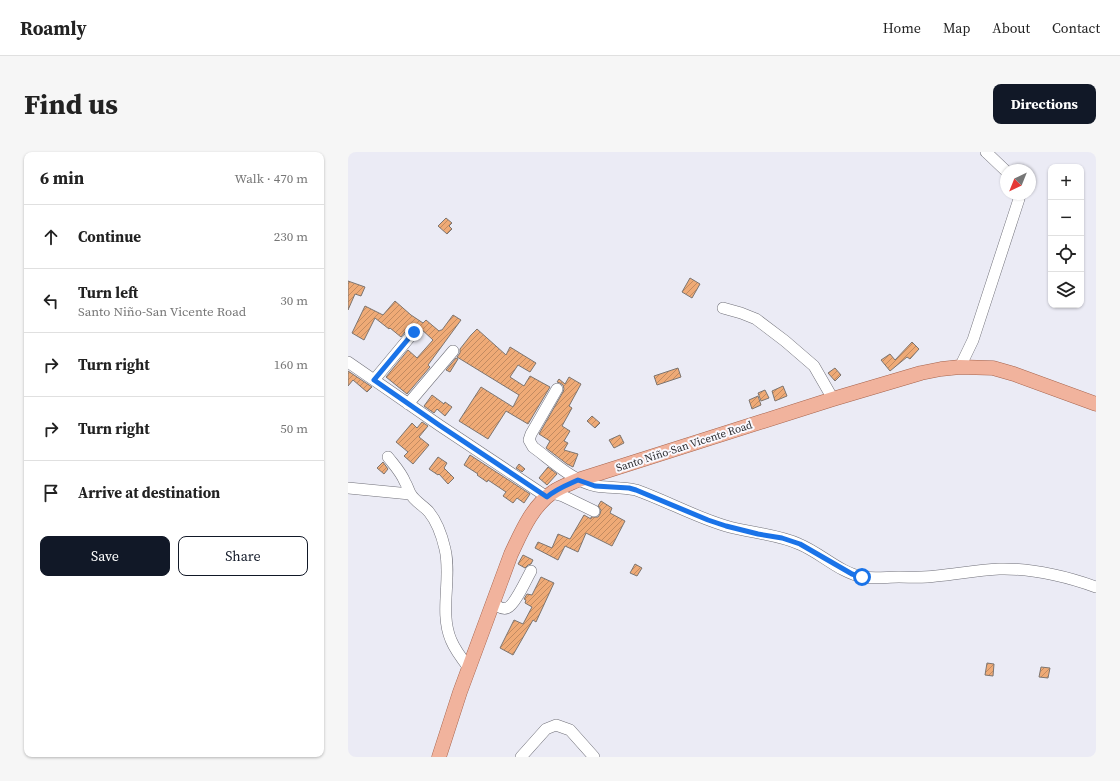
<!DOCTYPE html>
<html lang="en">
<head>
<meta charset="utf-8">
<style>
	:root { --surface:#fff; --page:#f6f6f6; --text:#222; --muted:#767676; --line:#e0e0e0; --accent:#111827 }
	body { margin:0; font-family:"Source Serif 4",serif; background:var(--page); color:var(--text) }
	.controls { position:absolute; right:12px; top:12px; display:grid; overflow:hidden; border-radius:8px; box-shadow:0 1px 3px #0004 }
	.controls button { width:36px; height:36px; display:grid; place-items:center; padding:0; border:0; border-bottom:1px solid var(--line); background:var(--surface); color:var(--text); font:20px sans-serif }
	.compass { position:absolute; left:652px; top:12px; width:36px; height:36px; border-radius:50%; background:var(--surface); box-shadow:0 1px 3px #0004; rotate:223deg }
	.stop { position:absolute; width:12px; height:12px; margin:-9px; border:3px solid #1a73e8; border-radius:50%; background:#fff }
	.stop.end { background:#1a73e8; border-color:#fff; box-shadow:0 1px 4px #0008 }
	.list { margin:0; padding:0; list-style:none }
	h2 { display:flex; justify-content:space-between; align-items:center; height:52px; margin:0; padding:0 16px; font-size:17px }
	h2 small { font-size:13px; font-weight:400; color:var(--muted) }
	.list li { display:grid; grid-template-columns:26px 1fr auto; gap:12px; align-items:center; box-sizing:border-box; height:64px; padding:0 16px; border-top:1px solid var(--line) }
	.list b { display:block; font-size:15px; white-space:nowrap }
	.list p { margin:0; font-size:13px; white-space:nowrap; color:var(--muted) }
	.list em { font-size:13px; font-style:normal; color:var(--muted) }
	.actions { display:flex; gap:8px; padding:12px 16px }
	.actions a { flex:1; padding:9px 0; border:1px solid var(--accent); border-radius:8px; text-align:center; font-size:14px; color:var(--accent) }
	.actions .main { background:var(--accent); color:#fff }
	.icon { flex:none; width:22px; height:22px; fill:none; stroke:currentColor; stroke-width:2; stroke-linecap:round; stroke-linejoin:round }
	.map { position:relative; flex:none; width:748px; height:605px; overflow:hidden; border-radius:8px }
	header { display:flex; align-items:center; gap:24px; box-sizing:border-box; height:56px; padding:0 20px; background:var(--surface); border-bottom:1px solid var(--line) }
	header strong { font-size:19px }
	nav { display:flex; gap:22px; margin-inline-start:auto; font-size:14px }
	.intro { display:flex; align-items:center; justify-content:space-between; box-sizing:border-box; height:96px; padding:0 24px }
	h1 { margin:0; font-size:28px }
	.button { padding:10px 18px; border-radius:8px; background:var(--accent); color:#fff; font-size:14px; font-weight:700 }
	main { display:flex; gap:24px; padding:0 24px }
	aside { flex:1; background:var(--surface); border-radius:8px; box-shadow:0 1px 3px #0004 }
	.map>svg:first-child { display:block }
	.building { fill:url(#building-hatch); stroke:#7d7570 }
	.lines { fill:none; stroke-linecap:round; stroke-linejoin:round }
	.minor-casing { stroke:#707079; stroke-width:12 }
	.major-casing { stroke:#a6634c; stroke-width:15 }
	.minor { stroke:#fff; stroke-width:11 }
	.major { stroke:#f1b39d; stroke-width:14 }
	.route { stroke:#1a73e8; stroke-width:5 }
	.labels { text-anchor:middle; stroke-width:4; stroke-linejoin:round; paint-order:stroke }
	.street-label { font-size:11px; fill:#2d2d30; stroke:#f9f9ff }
</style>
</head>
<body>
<header>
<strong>Roamly</strong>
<nav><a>Home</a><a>Map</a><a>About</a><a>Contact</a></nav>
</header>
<div class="intro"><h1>Find us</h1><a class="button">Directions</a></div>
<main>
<aside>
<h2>6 min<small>Walk · 470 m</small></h2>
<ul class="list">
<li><svg class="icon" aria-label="ahead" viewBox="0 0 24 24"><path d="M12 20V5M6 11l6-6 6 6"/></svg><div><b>Continue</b></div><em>230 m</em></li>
<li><svg class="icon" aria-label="left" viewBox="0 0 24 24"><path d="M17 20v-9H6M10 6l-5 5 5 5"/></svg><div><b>Turn left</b><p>Santo Niño-San Vicente Road</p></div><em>30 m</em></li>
<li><svg class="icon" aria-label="right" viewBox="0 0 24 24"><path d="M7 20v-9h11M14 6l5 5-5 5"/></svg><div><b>Turn right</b></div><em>160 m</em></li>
<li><svg class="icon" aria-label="right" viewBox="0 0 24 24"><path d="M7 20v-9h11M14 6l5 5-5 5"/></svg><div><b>Turn right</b></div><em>50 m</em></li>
<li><svg class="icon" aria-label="arrive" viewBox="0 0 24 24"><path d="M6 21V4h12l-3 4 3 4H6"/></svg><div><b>Arrive at destination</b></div></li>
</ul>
<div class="actions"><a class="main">Save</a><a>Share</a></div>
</aside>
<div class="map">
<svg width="748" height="605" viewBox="0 0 748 605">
	<defs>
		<pattern id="building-hatch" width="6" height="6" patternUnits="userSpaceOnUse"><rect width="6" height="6" fill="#efaa76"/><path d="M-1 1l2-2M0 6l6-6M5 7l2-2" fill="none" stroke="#c28b61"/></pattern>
	</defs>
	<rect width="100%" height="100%" fill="#ebebf5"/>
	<path class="building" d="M 98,66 L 104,71 L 101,74 L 104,77 L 99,82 L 90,74 Z
		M 342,126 L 352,132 L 344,146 L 334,140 Z
		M 0,129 L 17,135 L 13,144 L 7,142 L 0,158 Z
		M 47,149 L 63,163 L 75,171 L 78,168 L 91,179 L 93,178 L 94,178 L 105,163 L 113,168 L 80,213 L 82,215 L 59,242 L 38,225 L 60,198 L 69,206 L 85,188 L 71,175 L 67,173 L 61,175 L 53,185 L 42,176 L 41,177 L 27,166 L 16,188 L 4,181 L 17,154 L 35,163 Z
		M 129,177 L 158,203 L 162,195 L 188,211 L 182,220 L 170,213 L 162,225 L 176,234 L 182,224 L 202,235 L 180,272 L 158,259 L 140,287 L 111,269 L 133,235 L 165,255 L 171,243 L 109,205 L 112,201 L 112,197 L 123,183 Z
		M 564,190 L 571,197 L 562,207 L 559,205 L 542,219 L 533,208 L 542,202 L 547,208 Z
		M 108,206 L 110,207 L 102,220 L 98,218 Z
		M 330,216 L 333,225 L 309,233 L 306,224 Z
		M 487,216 L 493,223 L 487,229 L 480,221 Z
		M 0,219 L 24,235 L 19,240 L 5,228 L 0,234 Z
		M 221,225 L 233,232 L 221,254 L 224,256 L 214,274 L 222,279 L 216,289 L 220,291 L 216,298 L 230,302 L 225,315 L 219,312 L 198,296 L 202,289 L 191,282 L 215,240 L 216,237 L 215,233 L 212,231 L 209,230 L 211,227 L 217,232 Z
		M 435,234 L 439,244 L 427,249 L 424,239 Z
		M 417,238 L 421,246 L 413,249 L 410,241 Z
		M 84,243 L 96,252 L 97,250 L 104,255 L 97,264 L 89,257 L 86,261 L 76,254 Z
		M 410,244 L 413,253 L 404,257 L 401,248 Z
		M 244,264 L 252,271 L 247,276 L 239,269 Z
		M 74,270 L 80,274 L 71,285 L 81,293 L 65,312 L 56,304 L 60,300 L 48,290 L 64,271 L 69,276 Z
		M 272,283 L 276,291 L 266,296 L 261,288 Z
		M 122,303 L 182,342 L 176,351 L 169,346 L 165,351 L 155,344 L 158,340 L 140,328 L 139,330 L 129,323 L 130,322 L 116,313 Z
		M 90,305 L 99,311 L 96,316 L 106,326 L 100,332 L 91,322 L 90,323 L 81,317 Z
		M 35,310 L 40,317 L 36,322 L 29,316 Z
		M 171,312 L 177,317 L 174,320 L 168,316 Z
		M 200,315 L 209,322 L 199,333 L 191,326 Z
		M 253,349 L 264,356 L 262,361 L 277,369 L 264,394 L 238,381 L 230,400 L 217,394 L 210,408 L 187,396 L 190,390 L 204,396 L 210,382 L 222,387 L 236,363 L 243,367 L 243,365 L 250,365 L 252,362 L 253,358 L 250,354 Z
		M 175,403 L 185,408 L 183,412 L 180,413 L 177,416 L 170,412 Z
		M 287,412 L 294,416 L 289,424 L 282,421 Z
		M 193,425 L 206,431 L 188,470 L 185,468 L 165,503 L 152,496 L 166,468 L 175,472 L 184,455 L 177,451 L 178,448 L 176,447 L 179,442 L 184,443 Z
		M 639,511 L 646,512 L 645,524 L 637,523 Z
		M 693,515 L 702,516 L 700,526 L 691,525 Z"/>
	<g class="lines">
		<defs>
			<path id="minor" d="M 638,0 L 658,19
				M 375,156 L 393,161 L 408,167 L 437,189 L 466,214 L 485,247
				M 0,210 L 91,273 L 199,345
				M 612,215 L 625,188 L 671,47 L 672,42
				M 26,228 L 66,180
				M 209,237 L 183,282 L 181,288 L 185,295 C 203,308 226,330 248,334 C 261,336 275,335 288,338 C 319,349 347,365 378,374 C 402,381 429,382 451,392 C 473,401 492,421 515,425 C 527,427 539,425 551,425 C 564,425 576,426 588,424 C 609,422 630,418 651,417 C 684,416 717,424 748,435
				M 60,252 L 105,199
				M 40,305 C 46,313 53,320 57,330 C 59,333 60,337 62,341 C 66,349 76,354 81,360 C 90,371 94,384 97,397 C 104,426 91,460 103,488 C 107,498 114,507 121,516
				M 0,336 L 62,342
				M 204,341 L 215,344 L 246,359
				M 145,452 C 150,454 154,458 159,456 C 167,453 179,426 183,419
				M 173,605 L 198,577 L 208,573 L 222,578 L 246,605"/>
			<path id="major" d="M 91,605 L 112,540 L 163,402 C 173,381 184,354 205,340 C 212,335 221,332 230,328 L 485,247 L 573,221 L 593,217 L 612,215 L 645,216 L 666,222 L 748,252"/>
		</defs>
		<use href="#minor" class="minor-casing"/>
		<use href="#major" class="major-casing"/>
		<use href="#minor" class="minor"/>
		<use href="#major" class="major"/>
	</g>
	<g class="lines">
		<path class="route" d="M 66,180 L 26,228 L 91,273 L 199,345 C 208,337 219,333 230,328 L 247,334 L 281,336 L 288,338 L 360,368 L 378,374 L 410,382 L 434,386 L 452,392 L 504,422 L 514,425"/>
	</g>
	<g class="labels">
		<g class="street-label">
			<text transform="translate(336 294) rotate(-18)" y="4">Santo Niño-San Vicente Road</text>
		</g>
	</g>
</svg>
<div class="controls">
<button>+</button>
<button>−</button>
<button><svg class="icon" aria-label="locate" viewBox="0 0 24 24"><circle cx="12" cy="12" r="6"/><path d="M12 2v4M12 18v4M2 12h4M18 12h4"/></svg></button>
<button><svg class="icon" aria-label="layers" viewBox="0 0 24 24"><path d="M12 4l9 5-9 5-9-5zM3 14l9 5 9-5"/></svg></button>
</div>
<svg class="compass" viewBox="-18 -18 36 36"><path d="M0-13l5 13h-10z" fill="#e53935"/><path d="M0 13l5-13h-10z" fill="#767676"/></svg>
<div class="stop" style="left:514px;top:425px"></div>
<div class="stop end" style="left:66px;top:180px"></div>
</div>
</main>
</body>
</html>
